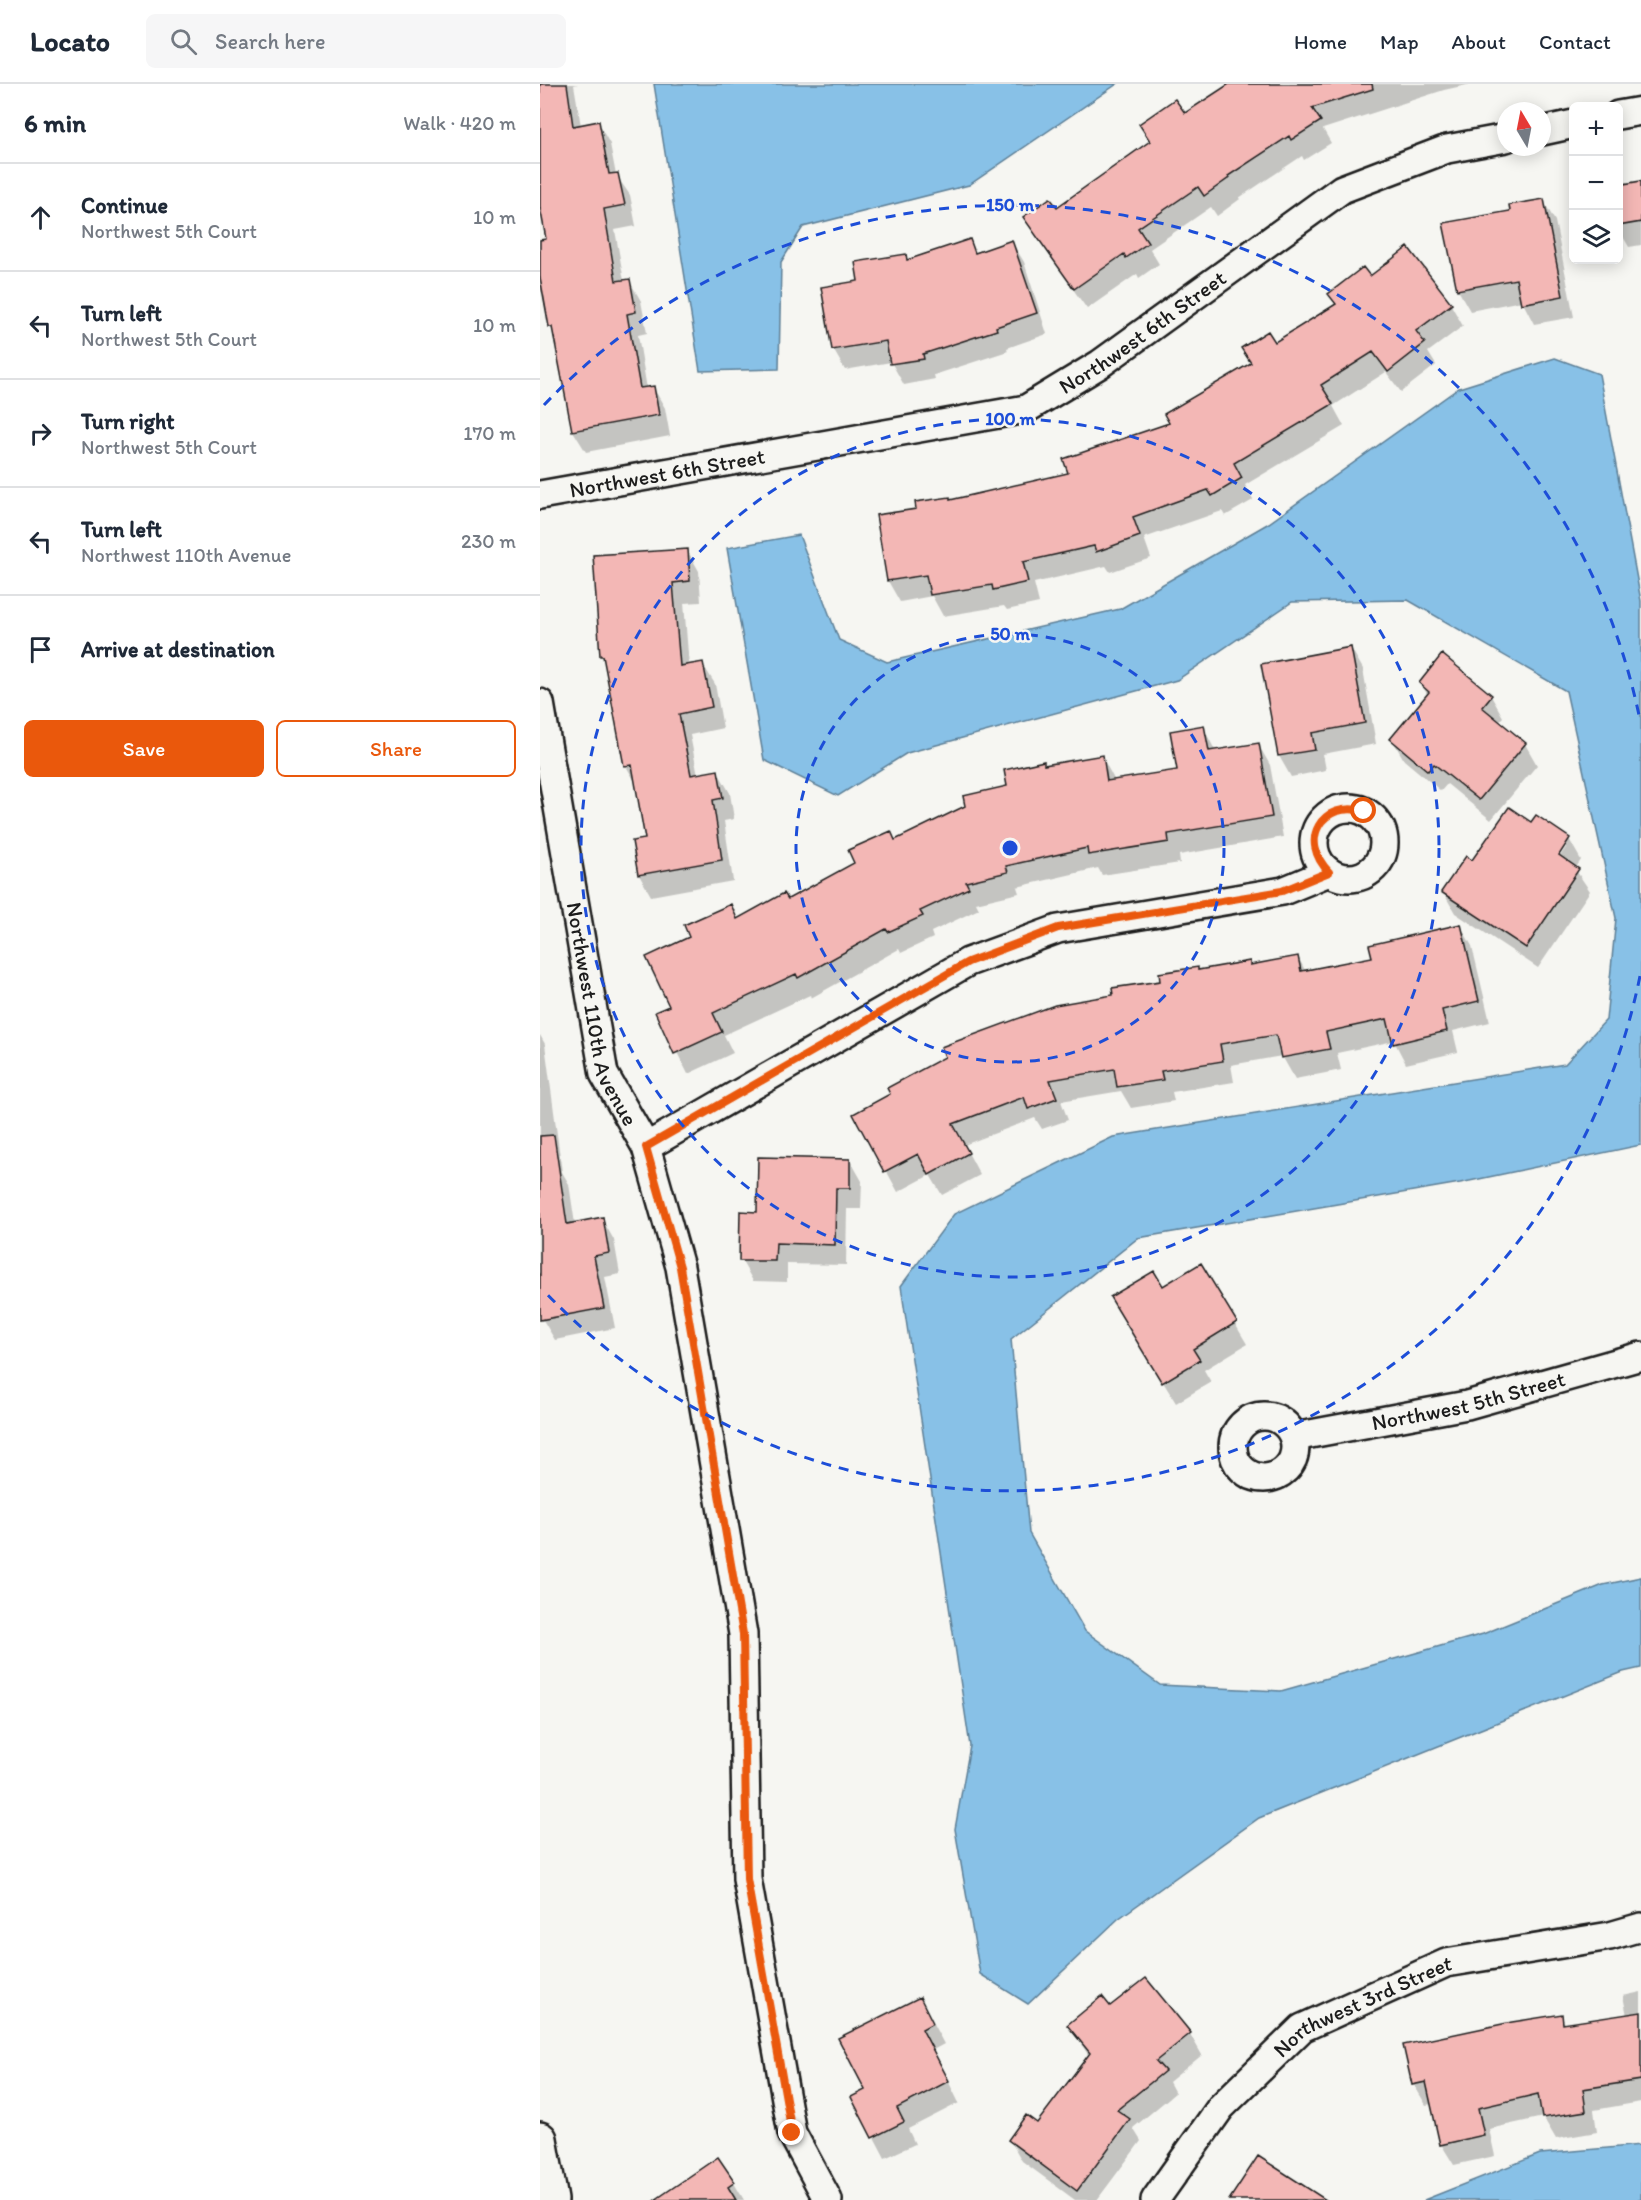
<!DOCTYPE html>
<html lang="en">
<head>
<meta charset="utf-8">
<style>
	:root { --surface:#fff; --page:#f6f6f7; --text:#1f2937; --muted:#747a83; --line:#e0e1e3; --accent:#ea580c }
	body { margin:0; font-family:Itim,sans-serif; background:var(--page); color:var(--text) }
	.controls { position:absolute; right:18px; top:18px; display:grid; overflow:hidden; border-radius:9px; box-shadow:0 3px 15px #0003 }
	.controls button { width:54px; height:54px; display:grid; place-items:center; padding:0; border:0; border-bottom:2px solid var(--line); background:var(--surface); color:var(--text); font:30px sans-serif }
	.compass { position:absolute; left:957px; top:18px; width:54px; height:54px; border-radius:50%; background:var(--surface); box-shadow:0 3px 15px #0003; rotate:350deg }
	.stop { position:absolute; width:18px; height:18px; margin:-14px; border:4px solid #ea580c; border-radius:50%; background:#fff }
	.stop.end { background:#ea580c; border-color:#fff; box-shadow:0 2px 6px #0008 }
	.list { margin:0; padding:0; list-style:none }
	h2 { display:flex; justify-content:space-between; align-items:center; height:78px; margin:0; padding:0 24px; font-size:26px }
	h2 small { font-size:20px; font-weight:400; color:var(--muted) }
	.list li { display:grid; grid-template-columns:39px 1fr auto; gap:18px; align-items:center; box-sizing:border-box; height:108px; padding:0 24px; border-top:2px solid var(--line) }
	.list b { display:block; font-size:22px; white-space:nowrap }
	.list p { margin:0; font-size:20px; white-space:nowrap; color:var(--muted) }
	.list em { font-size:20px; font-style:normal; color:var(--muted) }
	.actions { display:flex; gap:12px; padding:18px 24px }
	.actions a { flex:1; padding:14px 0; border:2px solid var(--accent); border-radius:9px; text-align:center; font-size:21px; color:var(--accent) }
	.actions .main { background:var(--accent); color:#fff }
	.icon { flex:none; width:33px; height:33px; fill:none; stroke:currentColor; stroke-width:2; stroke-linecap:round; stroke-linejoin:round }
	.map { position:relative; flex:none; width:1101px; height:2116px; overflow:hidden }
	header { display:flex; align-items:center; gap:36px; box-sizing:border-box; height:84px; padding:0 30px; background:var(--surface); border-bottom:2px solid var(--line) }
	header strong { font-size:28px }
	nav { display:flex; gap:33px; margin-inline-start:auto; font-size:21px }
	.search { width:420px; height:54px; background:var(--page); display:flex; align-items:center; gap:15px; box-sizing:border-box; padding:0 21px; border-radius:9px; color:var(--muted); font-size:22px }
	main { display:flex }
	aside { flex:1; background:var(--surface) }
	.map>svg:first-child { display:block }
	.water { fill:#88c1e7; stroke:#5d7f96; stroke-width:1.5 }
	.shadow { fill:#0003; fill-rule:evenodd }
	.building { fill:#f3b7b5; stroke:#1c1c1c; stroke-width:1.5 }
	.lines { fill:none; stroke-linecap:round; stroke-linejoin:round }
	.street-casing { stroke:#1c1c1c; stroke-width:32 }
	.secondary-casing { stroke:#1c1c1c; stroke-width:38 }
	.street { stroke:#f6f6f2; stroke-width:27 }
	.secondary { stroke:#f6f6f2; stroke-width:33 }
	.route { stroke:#ea580c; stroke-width:8 }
	.ring { fill:none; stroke:#1d4ed8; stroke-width:3; stroke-dasharray:10 8 }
	.labels { text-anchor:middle; stroke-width:5; stroke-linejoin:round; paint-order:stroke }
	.street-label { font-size:22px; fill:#1c1c1c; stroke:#f6f6f2 }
	.centre { fill:#1d4ed8; stroke:#f6f6f2; stroke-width:3 }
	.ring-label { font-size:18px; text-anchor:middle; font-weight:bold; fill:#1d4ed8; stroke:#f6f6f2; stroke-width:5; stroke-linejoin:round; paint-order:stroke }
</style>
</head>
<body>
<header>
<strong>Locato</strong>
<div class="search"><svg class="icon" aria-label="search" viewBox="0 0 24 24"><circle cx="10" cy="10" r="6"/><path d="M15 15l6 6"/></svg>Search here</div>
<nav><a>Home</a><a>Map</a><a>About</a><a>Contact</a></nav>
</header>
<main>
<aside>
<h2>6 min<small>Walk · 420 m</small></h2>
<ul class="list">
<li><svg class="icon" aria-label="ahead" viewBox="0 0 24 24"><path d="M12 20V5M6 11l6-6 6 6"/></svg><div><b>Continue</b><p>Northwest 5th Court</p></div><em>10 m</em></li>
<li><svg class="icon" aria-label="left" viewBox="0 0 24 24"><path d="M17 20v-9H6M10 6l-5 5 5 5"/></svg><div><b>Turn left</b><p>Northwest 5th Court</p></div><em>10 m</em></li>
<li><svg class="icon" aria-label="right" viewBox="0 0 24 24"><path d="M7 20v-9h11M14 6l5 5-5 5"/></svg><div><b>Turn right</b><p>Northwest 5th Court</p></div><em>170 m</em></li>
<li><svg class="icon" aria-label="left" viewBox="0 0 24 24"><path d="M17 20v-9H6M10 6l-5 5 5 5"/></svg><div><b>Turn left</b><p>Northwest 110th Avenue</p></div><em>230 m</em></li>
<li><svg class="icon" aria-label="arrive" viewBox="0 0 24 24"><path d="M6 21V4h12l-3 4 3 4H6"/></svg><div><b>Arrive at destination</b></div></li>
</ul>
<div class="actions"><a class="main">Save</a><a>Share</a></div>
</aside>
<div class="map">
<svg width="1101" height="2116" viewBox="0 0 1101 2116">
	<rect width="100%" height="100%" fill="#f6f6f2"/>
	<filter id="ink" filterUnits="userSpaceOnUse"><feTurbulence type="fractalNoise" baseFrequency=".0167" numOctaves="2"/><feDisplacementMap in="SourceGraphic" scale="12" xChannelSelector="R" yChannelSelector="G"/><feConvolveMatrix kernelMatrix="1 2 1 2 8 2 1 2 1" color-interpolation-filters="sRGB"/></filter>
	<g filter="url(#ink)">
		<path class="water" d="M 114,0 L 577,0 L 429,101 L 263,143 L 241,178 L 239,285 L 160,287 Z
			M 1015,274 L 1059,290 L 1101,517 L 1101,1061 L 920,1099 L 598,1154 L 471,1255 L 489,1449 L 545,1547 L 620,1601 L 741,1607 L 943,1550 L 1063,1501 L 1101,1493 L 1101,1584 L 1083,1588 L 719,1734 L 578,1835 L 488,1920 L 440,1890 L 415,1745 L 430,1662 L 361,1202 L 414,1130 L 573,1053 L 1025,980 L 1066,936 L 1076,834 L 1026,607 L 868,516 L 752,518 L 637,596 L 367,669 L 298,712 L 224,676 L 187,464 L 259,451 L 299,556 L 347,578 L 580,525 L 729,439 L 919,304 Z
			M 1101,2061 L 1101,2116 L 884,2116 L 1000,2070 Z"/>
		<path class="shadow" d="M 0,0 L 38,0 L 34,1 L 41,42 L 58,39 L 70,60 L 76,91 L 90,111 L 96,142 L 75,146 L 84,197 L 89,196 L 101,217 L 107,249 L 98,251 L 107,305 L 113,303 L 125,324 L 130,352 L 46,368 L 33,347 L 16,252 L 10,243 L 5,214 L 0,206 L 0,158 L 8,156 L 0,116 Z
			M 691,0 L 931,0 L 904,6 L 783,45 L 791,59 L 764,76 L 762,72 L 699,114 L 700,115 L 677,132 L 671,123 L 610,165 L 619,180 L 599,194 L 597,190 L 547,225 L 497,154 L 485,133 L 516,125 L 611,58 L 601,41 L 644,31 Z
			M 1101,98 L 1101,161 L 1089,163 L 1078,144 L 1078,102 Z
			M 1003,116 L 1015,137 L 1034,233 L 994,240 L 982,217 L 930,227 L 918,206 L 972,128 Z
			M 429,157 L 436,170 L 472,158 L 484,178 L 507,250 L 467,264 L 468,267 L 394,291 L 395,295 L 364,301 L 351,278 L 305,286 L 293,265 L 320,198 L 365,172 L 369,177 Z
			M 830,194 L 911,221 L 923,242 L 888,268 L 896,281 L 861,308 L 846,288 L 793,322 L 804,342 L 705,401 L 713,416 L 685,432 L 682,427 L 604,454 L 611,474 L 570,488 L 566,482 L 494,499 L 499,519 L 467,526 L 464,522 L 403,532 L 392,512 L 360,518 L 348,497 L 378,427 L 530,390 L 631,340 L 712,280 L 734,260 L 796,221 L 790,210 Z
			M 147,466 L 159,487 L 161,518 L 144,519 L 149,582 L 162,579 L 175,600 L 183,644 L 150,651 L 158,692 L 178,688 L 190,709 L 194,735 L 184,737 L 193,797 L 111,812 L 99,791 L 106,756 L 97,701 L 86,682 L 66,579 L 62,572 Z
			M 811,564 L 823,585 L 836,660 L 783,670 L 786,686 L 751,693 L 739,672 Z
			M 881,599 L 951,612 L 963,633 L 958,638 L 985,660 L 997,681 L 951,736 L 907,700 L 901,707 L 864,676 L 852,655 L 888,612 Z
			M 663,643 L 676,668 L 718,660 L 730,681 L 743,753 L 639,771 L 640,779 L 562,791 L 558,784 L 477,803 L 479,809 L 436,819 L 439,825 L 391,848 L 393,854 L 361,869 L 359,865 L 271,914 L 270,911 L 184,951 L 193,969 L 148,990 L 117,929 L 131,923 L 151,854 L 190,822 L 198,836 L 248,817 L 355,757 L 469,703 L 503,679 L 505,682 L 562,673 L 575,697 L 638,687 Z
			M 991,740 L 1029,755 L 1041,776 L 1035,785 L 1050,807 L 998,884 L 915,829 L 903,808 L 932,778 ZM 1023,762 L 1027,762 L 1016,778 L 1013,777 Z
			M 920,841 L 932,862 L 950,938 L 913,947 L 918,968 L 866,980 L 854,957 L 797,969 L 801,986 L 755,995 L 742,972 L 691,981 L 694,998 L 632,1008 L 634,1017 L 591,1024 L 581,1007 L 521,1017 L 528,1036 L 502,1045 L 495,1034 L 424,1061 L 440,1091 L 402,1111 L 390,1091 L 358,1108 L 315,1030 L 575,913 L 657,884 L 659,888 L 709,879 L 711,882 L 758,873 L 766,888 L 834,874 Z
			M 0,951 L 5,960 L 22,1088 L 29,1100 L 35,1140 L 62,1135 L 74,1156 L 80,1190 L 65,1193 L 75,1244 L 15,1256 L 3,1236 L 0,1222 Z
			M 310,1076 L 322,1097 L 321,1125 L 307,1125 L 306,1181 L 247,1180 L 247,1198 L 213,1197 L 201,1176 L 219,1129 Z
			M 660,1181 L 707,1260 L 664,1286 L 671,1298 L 636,1319 L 584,1235 L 622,1204 Z
			M 606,1896 L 650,1950 L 662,1971 L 629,1998 L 635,2009 L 593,2044 L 601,2057 L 557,2116 L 535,2116 L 482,2077 L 470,2056 L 497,2042 L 549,1972 L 529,1941 L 570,1924 Z
			M 1101,1908 L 1101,2018 L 1054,2026 L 1057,2048 L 1016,2055 L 1003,2033 L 949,2045 L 955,2072 L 914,2081 L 901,2060 L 892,2020 L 886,2021 L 874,2001 L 1021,1932 L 1026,1941 L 1087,1932 L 1083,1912 Z
			M 391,1936 L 404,1960 L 393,1966 L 419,2019 L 368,2045 L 375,2060 L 345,2074 L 313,2013 L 327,2006 L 300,1954 Z
			M 194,2099 L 204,2116 L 117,2116 Z"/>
		<path class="building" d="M 0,0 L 27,0 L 33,42 L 59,37 L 69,90 L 78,89 L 85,121 L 64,125 L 76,197 L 90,195 L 96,228 L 87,230 L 100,304 L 114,302 L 119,331 L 32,347 L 12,243 L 9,243 L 0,193 L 0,156 L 6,155 L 0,123 Z
			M 689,0 L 832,0 L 833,5 L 772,24 L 781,37 L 751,56 L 749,52 L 688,92 L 689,94 L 664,112 L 658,103 L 598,144 L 608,159 L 586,174 L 584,170 L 534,205 L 483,133 L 510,114 L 517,123 L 610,57 L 599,40 L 635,15 L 645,29 Z
			M 1101,97 L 1101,138 L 1078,142 L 1078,101 Z
			M 1004,115 L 1023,212 L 981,220 L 976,195 L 917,206 L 903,139 L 970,127 L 969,121 Z
			M 430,155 L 435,169 L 472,156 L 497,229 L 456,243 L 457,246 L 383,270 L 384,275 L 350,280 L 346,257 L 292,266 L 281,203 L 318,197 L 315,178 L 366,170 L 367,176 Z
			M 868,163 L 912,220 L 876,247 L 885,259 L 848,288 L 833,268 L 781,301 L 793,320 L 694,379 L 702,394 L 672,412 L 668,406 L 593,433 L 600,452 L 556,468 L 554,462 L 483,478 L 488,498 L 453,506 L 452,501 L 390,511 L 386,491 L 347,497 L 336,431 L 376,425 L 375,418 L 410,413 L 410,416 L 528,389 L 523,375 L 629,339 L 624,330 L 711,279 L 701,264 L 728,247 L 735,258 L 796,220 L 788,210 L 823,183 L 830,192 Z
			M 148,465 L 150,497 L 133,499 L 140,582 L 163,578 L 172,623 L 139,630 L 151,691 L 178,686 L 183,714 L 173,716 L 182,776 L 98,791 L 92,757 L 105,755 L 92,681 L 84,682 L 63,572 L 60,572 L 53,471 Z
			M 811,563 L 825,639 L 772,649 L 775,666 L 738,672 L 721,580 Z
			M 902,570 L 952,611 L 942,623 L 986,659 L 939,716 L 894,680 L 888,687 L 850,655 L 889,608 L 879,599 Z
			M 664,641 L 669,667 L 719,659 L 732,733 L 628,750 L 629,758 L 548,771 L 547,764 L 466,782 L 468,788 L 426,798 L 429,804 L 380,827 L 383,832 L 348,848 L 346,845 L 258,894 L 256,890 L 173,929 L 182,948 L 134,970 L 115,928 L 129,922 L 106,873 L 149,853 L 144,841 L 191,820 L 197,835 L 244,809 L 248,815 L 314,779 L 308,766 L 351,747 L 355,756 L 425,722 L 423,712 L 467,702 L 464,686 L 504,677 L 504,681 L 563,671 L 567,697 L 637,686 L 630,647 Z
			M 969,723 L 991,738 L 996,731 L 1030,754 L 1019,771 L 1039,785 L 986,864 L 901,808 L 926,772 L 932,776 Z
			M 921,840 L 939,917 L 902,926 L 907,947 L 853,960 L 847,935 L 786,948 L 790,965 L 741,974 L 736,951 L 680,960 L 683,977 L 621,987 L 623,996 L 577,1003 L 574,985 L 510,996 L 517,1014 L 488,1025 L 484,1013 L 413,1040 L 429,1069 L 389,1091 L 378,1070 L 344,1088 L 313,1030 L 350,1010 L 347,1004 L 405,973 L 401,963 L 515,921 L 573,911 L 572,904 L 620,897 L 619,889 L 658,883 L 658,886 L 710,877 L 710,881 L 758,872 L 761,887 L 832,873 L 829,861 Z
			M 14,1051 L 27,1140 L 63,1133 L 69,1169 L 54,1172 L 64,1224 L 0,1236 L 0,1052 Z
			M 218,1073 L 310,1075 L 310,1104 L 296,1104 L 295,1161 L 236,1159 L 235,1177 L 199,1177 L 200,1127 L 217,1128 Z
			M 661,1179 L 697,1238 L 653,1265 L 660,1276 L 622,1299 L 570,1213 L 614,1187 L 623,1202 Z
			M 606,1894 L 651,1949 L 616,1977 L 625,1987 L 577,2026 L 590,2035 L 537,2107 L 468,2056 L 486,2031 L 497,2039 L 550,1969 L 527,1941 L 562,1912 L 570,1922 Z
			M 380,1913 L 393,1939 L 382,1945 L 409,1997 L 357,2024 L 364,2038 L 332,2054 L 311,2013 L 325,2006 L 298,1954 Z
			M 1101,1928 L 1101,1996 L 1043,2005 L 1046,2027 L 1002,2034 L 998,2010 L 938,2024 L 944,2051 L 900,2061 L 886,1998 L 872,2001 L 863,1961 L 972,1938 L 1022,1930 L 1023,1940 Z
			M 718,2072 L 786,2116 L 689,2116 Z
			M 178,2073 L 195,2098 L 188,2103 L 196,2116 L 115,2116 Z"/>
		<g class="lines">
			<defs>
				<g id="street">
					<path d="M 1078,31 L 1101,27"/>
					<path d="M 1002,47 L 1034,40"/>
					<path id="s1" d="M 0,411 L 486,325 L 560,280 L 802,105 L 907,65 L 966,54"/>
					<path id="s2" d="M 0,619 L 64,990 L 106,1063 L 140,1183 L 203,1550 L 207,1795 L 252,2049 L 288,2116"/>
					<circle cx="809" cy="759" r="35"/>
					<path d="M 106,1063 L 428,878 L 518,845 L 743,807 L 789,788"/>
					<circle cx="724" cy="1363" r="31"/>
					<path id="s3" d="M 754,1353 L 927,1321 L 1101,1272"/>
					<path id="s4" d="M 615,2116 L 681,2023 L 762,1944 L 906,1879 L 1070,1852 L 1101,1843"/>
				</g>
				<path id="secondary" d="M 0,2055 L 11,2116"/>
			</defs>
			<use href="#street" class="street-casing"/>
			<use href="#secondary" class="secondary-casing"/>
			<use href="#street" class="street"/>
			<use href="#secondary" class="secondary"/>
		</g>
	</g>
	<g class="lines" filter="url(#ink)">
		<path class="route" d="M 252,2049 L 207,1795 L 203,1550 L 140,1183 L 106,1063 L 428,878 L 518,844 L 742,807 L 789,788 C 758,757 781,716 824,727"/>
	</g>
	<g class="ring">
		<circle cx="470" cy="764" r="214"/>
		<circle cx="470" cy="764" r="429"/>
		<path d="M1100 892A643 643 0 0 1 4 1207M4 321A643 643 0 0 1 1100 636"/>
	</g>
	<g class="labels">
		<g class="street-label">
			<text dy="8" stroke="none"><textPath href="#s1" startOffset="633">Northwest 6th Street</textPath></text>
			<text dy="8" stroke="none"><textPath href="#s1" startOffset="129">Northwest 6th Street</textPath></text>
			<text dy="8" stroke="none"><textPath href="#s2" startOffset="318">Northwest 110th Avenue</textPath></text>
			<text dy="8" stroke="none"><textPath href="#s3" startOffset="178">Northwest 5th Street</textPath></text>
			<text dy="8" stroke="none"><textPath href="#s4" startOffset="291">Northwest 3rd Street</textPath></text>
		</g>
	</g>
	<circle cx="470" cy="764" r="9" class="centre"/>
	<g class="ring-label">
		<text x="470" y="127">150 m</text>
		<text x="470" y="341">100 m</text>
		<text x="470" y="556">50 m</text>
	</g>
</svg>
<div class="controls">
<button>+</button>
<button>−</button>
<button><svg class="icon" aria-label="layers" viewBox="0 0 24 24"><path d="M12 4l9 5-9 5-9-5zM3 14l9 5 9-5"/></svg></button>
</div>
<svg class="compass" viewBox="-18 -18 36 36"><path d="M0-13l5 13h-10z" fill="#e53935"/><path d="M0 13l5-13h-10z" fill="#747a83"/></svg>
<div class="stop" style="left:824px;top:727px"></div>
<div class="stop end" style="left:252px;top:2049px"></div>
</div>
</main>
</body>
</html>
